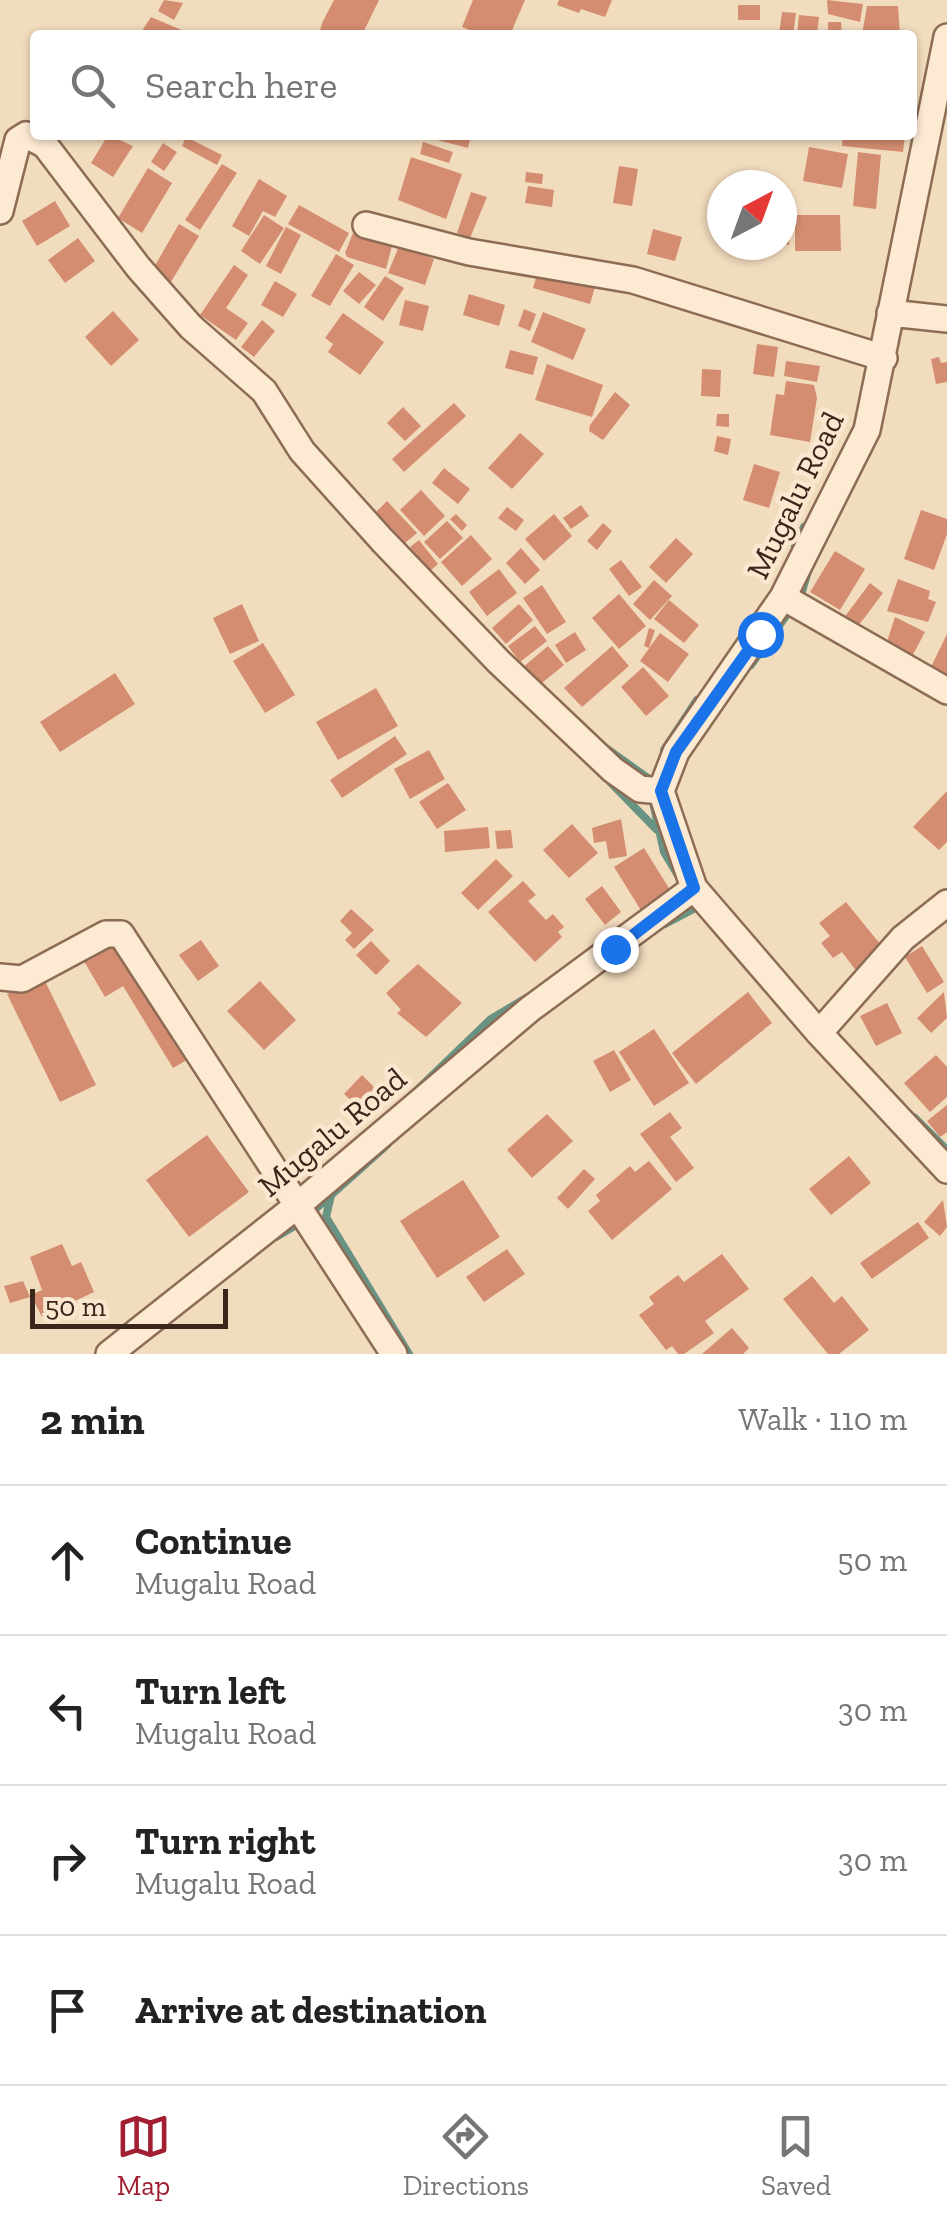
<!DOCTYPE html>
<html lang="en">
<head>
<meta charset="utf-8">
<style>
	:root { --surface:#fff; --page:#f6f6f6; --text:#222; --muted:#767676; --line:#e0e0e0; --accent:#a21f31 }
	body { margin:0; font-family:"Zilla Slab",serif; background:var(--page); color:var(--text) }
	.compass { position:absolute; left:707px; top:170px; width:90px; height:90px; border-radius:50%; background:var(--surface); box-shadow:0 2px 8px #0004; rotate:41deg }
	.scale { position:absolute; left:30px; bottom:25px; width:198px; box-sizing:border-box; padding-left:10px; border:5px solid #3a261b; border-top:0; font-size:28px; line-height:35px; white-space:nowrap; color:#3a261b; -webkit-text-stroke:8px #f9e7cf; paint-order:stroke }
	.stop { position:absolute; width:30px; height:30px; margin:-22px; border:8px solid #1a73e8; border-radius:50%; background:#fff }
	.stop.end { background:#1a73e8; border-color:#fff; box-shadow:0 2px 10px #0008 }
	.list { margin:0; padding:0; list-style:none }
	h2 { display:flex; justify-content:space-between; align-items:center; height:130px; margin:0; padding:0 40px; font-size:42px }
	h2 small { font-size:32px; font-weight:400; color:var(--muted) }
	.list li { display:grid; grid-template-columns:65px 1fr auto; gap:30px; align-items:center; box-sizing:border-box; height:150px; padding:0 40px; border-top:2px solid var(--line) }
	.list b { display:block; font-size:38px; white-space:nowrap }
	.list p { margin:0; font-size:32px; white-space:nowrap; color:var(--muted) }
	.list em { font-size:32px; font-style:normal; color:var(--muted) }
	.icon { flex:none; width:55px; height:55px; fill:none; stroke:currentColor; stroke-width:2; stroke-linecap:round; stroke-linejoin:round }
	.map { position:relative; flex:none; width:947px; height:1354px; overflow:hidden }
	.search { position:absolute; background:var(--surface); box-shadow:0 2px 8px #0004; left:30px; right:30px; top:30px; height:110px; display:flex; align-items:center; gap:25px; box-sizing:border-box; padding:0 35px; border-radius:10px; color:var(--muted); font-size:38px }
	.sheet { height:730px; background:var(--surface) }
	nav { display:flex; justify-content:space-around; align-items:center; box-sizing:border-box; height:140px; border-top:2px solid var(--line); background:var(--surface); font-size:28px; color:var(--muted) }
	nav a { display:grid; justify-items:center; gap:5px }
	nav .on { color:var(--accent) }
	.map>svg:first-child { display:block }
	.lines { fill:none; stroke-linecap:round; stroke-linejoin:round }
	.stream { stroke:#689282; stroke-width:8 }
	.building { fill:#d48d70 }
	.street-casing { stroke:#8d6b55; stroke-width:30 }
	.street { stroke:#fcead3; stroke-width:25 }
	.route { stroke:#1a73e8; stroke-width:12 }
	.labels { text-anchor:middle; stroke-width:9; stroke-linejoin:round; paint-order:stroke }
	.street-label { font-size:32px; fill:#3a261b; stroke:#f9e7cf }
</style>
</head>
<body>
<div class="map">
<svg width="947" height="1354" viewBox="0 0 947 1354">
	<rect width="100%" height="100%" fill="#f2dcbe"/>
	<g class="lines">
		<path class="stream" d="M 795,546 L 804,527
			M 751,665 L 801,595 L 808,571
			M 603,746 L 652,781
			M 664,750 L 697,700
			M 610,782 L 657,830
			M 652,798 L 664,852 L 682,882
			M 665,924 L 701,905
			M 412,1095 L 491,1019 L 526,998
			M 915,1118 L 947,1150
			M 331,1195 L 326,1217 L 409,1354
			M 276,1237 L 301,1222 L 388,1144"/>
	</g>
	<path class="building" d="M 164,0 L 183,3 L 174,20 L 158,11 Z
		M 334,0 L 379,0 L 362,35 L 328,35 L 320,31 L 322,23 Z
		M 473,0 L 525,0 L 510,35 L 482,35 L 462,27 Z
		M 559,0 L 612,0 L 605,17 L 581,9 L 579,13 L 557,5 Z
		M 827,0 L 863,4 L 860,22 L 828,14 Z
		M 738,5 L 760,5 L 760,20 L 738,20 Z
		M 867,6 L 898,6 L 900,35 L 862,34 Z
		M 782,12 L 796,13 L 793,35 L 779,35 Z
		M 799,15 L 819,17 L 817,35 L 797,35 Z
		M 151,17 L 184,31 L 183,35 L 148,35 L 143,29 Z
		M 828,22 L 841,22 L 842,35 L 828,35 Z
		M 108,135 L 133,146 L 113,177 L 91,163 Z
		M 438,135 L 471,135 L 468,148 L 437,140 Z
		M 843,135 L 905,135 L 903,152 L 842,146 Z
		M 186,137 L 222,155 L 217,165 L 182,146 Z
		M 423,142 L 453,152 L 449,163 L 420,154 Z
		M 163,143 L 177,152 L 164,171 L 151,162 Z
		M 809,147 L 848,154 L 842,188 L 803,181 Z
		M 858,152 L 881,155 L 876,209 L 853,206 Z
		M 411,157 L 462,174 L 446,219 L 398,200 Z
		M 222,164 L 237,173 L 200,230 L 185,220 Z
		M 619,166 L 638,169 L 632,206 L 613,203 Z
		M 148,168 L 172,183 L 142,233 L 118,218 Z
		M 526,172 L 543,174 L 542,184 L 525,182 Z
		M 259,179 L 287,196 L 275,217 L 263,211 L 249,236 L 232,226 Z
		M 528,186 L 554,190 L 552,207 L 525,203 Z
		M 471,192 L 487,197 L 470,238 L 457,233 Z
		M 55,201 L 70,226 L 37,246 L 22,221 Z
		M 299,205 L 349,233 L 339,252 L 288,224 Z
		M 782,209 L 792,210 L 789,245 L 782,244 Z
		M 264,215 L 284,228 L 260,264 L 241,251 Z
		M 795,215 L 840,215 L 841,251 L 795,251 Z
		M 179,224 L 199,236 L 169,285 L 150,274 Z
		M 286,227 L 301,235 L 281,274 L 266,266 Z
		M 653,229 L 682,237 L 675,261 L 647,254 Z
		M 353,233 L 392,246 L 386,269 L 347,257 L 345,253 Z
		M 78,238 L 95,261 L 65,283 L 48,260 Z
		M 399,246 L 434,259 L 425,285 L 388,273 Z
		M 336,254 L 354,265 L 330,306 L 311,296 Z
		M 234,265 L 248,275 L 226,308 L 248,323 L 236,340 L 200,315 Z
		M 539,268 L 596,284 L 590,304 L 533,288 Z
		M 359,272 L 376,285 L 359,304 L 343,291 Z
		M 385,276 L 404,288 L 383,321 L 364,307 Z
		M 275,281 L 297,294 L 283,317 L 261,305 Z
		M 469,294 L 505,305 L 499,326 L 463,315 Z
		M 405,300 L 429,306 L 423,331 L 399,325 Z
		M 524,309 L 536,314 L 530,331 L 518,326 Z
		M 113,311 L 139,340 L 111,366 L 85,337 Z
		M 543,312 L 586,329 L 573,360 L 531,342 Z
		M 343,313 L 384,342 L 360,375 L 328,352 L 333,344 L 325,338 Z
		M 262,320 L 275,331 L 254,357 L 241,347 Z
		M 757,344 L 778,347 L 774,377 L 753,374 Z
		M 510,350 L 538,357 L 533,375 L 505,368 Z
		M 939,357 L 941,363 L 947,362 L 947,382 L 936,384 L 931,359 Z
		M 786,361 L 820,366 L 817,382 L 784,376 Z
		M 547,364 L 603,385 L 592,417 L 535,400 Z
		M 702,369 L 721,370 L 720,397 L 701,396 Z
		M 786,381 L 814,385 L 817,398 L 810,442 L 770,435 L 776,394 L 784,395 Z
		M 615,392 L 630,405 L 603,440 L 589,431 L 590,425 Z
		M 454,403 L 466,416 L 404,472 L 392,459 Z
		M 403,407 L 421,426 L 405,441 L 387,423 Z
		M 717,414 L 729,414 L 729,427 L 716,426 Z
		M 520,433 L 544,454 L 512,489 L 488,468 Z
		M 717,436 L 731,439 L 728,455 L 714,451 Z
		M 754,464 L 780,472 L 769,508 L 743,500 Z
		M 444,468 L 470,489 L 458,504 L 432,483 Z
		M 421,490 L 445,516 L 424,536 L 400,510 Z
		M 387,501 L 417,533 L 405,543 L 376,512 Z
		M 581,505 L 589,516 L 571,529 L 563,518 Z
		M 507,507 L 524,520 L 516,531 L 498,518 Z
		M 921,510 L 947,519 L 947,534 L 934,570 L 904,559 Z
		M 456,514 L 467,525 L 462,531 L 450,519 Z
		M 554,514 L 572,536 L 544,561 L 525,539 Z
		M 447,521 L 463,538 L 440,559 L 424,542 Z
		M 603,523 L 612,531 L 597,550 L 587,541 Z
		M 471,535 L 492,559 L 462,586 L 441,562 Z
		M 676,538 L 693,554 L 666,583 L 649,567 Z
		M 419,540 L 438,564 L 430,571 L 410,547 Z
		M 521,548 L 540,570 L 525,584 L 506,563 Z
		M 835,551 L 865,569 L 840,610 L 810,592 Z
		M 621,560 L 642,587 L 629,596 L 609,569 Z
		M 499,569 L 517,593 L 487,616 L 469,592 Z
		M 898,579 L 930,591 L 928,599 L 936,602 L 928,622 L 887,611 Z
		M 654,580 L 672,596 L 650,620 L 633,604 Z
		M 870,583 L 883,593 L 853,633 L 840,623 Z
		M 542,585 L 566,622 L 547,634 L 523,598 Z
		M 619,594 L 646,626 L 619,649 L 592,618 Z
		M 669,600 L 699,625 L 684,643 L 654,619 Z
		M 242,604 L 259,641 L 230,654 L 213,618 Z
		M 519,604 L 533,620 L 506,644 L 492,628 Z
		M 895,617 L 925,632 L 908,664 L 884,651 Z
		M 535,626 L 547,641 L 520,662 L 508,646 Z
		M 649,628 L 655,630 L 649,648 L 644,646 Z
		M 575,632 L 586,650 L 566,663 L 555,645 Z
		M 660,633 L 689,654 L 668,682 L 640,661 Z
		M 947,634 L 947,675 L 931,667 Z
		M 263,643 L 295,695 L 265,713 L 233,661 Z
		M 548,646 L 564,665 L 537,687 L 522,668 Z
		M 612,646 L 629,666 L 582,707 L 564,688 Z
		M 643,667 L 669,696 L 646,716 L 621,687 Z
		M 115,673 L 135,704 L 60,752 L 40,722 Z
		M 376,688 L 398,726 L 338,760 L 316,722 Z
		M 395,736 L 407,754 L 342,798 L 330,780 Z
		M 429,750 L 445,779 L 410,799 L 394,769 Z
		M 448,783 L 466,810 L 437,829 L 419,802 Z
		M 947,791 L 947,842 L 939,850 L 913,827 Z
		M 621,819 L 627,856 L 609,859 L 606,841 L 594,843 L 592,828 Z
		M 572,824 L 598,853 L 569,878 L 543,850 Z
		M 488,827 L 490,848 L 445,852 L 444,831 Z
		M 511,830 L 513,848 L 497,849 L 495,831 Z
		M 644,848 L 672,893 L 642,912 L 614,867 Z
		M 496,859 L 513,876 L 478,910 L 461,893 Z
		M 523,881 L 536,895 L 528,901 L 546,920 L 553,914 L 564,927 L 558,932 L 562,937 L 535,962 L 488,912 Z
		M 602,886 L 621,912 L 605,925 L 585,899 Z
		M 846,902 L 885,950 L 857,972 L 842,952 L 833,958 L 821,943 L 830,936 L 819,923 Z
		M 351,909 L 374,930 L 354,949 L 345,940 L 352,933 L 340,921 Z
		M 113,937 L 187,1060 L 173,1068 L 123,986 L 105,997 L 81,956 Z
		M 201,940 L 219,966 L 198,981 L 179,955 Z
		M 371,941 L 390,961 L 376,975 L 356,955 Z
		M 922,946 L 944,982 L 927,993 L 905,957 Z
		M 418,964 L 462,1003 L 426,1037 L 397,1013 L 401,1010 L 386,993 Z
		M 43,977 L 96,1085 L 60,1102 L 7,994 Z
		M 260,981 L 296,1020 L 264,1050 L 227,1011 Z
		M 748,992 L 772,1023 L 696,1084 L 672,1053 Z
		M 944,992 L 947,1018 L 931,1033 L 917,1018 Z
		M 887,1003 L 902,1033 L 876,1046 L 860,1016 Z
		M 654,1029 L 689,1083 L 654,1106 L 619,1052 Z
		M 614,1050 L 631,1080 L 610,1092 L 593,1061 Z
		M 936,1055 L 947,1067 L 947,1097 L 930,1112 L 904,1083 Z
		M 362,1075 L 387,1100 L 370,1118 L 344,1094 Z
		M 947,1105 L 947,1132 L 940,1137 L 927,1121 Z
		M 670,1112 L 682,1128 L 670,1137 L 694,1168 L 676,1182 L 640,1134 Z
		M 547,1114 L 573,1141 L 532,1178 L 507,1150 Z
		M 207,1135 L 249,1192 L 189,1237 L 146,1180 Z
		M 849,1156 L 871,1183 L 831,1215 L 809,1189 Z
		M 649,1161 L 672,1189 L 612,1240 L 588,1211 L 600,1201 L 596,1195 L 630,1166 L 635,1172 Z
		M 584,1169 L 595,1179 L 568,1209 L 557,1198 Z
		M 463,1180 L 500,1237 L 437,1278 L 400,1221 Z
		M 943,1200 L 947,1227 L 940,1236 L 924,1222 Z
		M 918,1222 L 929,1238 L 872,1279 L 860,1263 Z
		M 62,1244 L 72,1266 L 81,1262 L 94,1292 L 42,1317 L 31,1295 L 42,1290 L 30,1257 Z
		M 507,1249 L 525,1274 L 484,1302 L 466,1277 Z
		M 722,1254 L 749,1289 L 705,1321 L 714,1333 L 684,1354 L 678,1354 L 672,1346 L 666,1350 L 639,1315 L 654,1304 L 649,1297 L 678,1275 L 684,1282 Z
		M 812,1276 L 834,1303 L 842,1296 L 869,1330 L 839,1354 L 828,1354 L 783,1299 Z
		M 23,1281 L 30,1297 L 10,1303 L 4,1286 Z
		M 732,1328 L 749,1348 L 743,1354 L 702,1354 Z"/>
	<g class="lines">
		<defs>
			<path id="street" d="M 947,37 L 867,430 L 783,597 L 676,752 L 661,791 L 694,888 L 819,1033 L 947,1170
				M 0,211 L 18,140 L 26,135 L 45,145 L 138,267 L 191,327 L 264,391 L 302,451 L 382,540 L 499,662 L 613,770 L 640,789 L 661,791
				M 366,225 L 469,252 L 633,280 L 884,358
				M 890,313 L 947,319
				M 783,597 L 947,691
				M 0,977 L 22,979 L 106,934 L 121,934 L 394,1354
				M 819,1033 L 903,938 L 947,903
				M 109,1354 L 298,1205 L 530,1009 L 694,888"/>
		</defs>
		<use href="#street" class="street-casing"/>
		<use href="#street" class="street"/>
	</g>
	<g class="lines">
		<path class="route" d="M 615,949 L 694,888 L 661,791 L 676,752 L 760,634"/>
	</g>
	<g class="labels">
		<g class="street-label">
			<text transform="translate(795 495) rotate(-64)" y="11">Mugalu Road</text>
			<text transform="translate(332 1132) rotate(-40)" y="11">Mugalu Road</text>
		</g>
	</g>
</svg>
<svg class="compass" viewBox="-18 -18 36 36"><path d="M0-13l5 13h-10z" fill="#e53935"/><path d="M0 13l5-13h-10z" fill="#767676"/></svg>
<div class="scale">50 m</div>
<div class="stop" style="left:760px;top:634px"></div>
<div class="stop end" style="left:615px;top:949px"></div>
<div class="search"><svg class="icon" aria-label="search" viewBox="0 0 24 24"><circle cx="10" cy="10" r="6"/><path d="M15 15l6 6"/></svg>Search here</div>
</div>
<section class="sheet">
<h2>2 min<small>Walk · 110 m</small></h2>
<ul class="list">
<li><svg class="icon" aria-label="ahead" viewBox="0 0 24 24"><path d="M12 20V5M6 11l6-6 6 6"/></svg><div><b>Continue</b><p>Mugalu Road</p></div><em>50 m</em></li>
<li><svg class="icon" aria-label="left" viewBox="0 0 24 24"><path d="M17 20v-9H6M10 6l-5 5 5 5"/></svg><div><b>Turn left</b><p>Mugalu Road</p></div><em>30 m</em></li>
<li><svg class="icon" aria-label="right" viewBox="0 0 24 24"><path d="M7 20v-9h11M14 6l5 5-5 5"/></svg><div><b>Turn right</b><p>Mugalu Road</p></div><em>30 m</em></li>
<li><svg class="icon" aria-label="arrive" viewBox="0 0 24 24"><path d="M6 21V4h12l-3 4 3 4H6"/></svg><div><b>Arrive at destination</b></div></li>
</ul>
</section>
<nav>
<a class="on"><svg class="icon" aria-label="map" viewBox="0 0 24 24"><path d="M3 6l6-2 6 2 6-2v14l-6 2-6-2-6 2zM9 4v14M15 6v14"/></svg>Map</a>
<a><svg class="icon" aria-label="directions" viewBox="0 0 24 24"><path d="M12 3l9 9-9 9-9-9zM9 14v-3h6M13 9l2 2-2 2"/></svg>Directions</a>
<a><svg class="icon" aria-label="saved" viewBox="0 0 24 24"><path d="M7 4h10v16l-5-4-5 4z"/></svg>Saved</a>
</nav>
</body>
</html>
